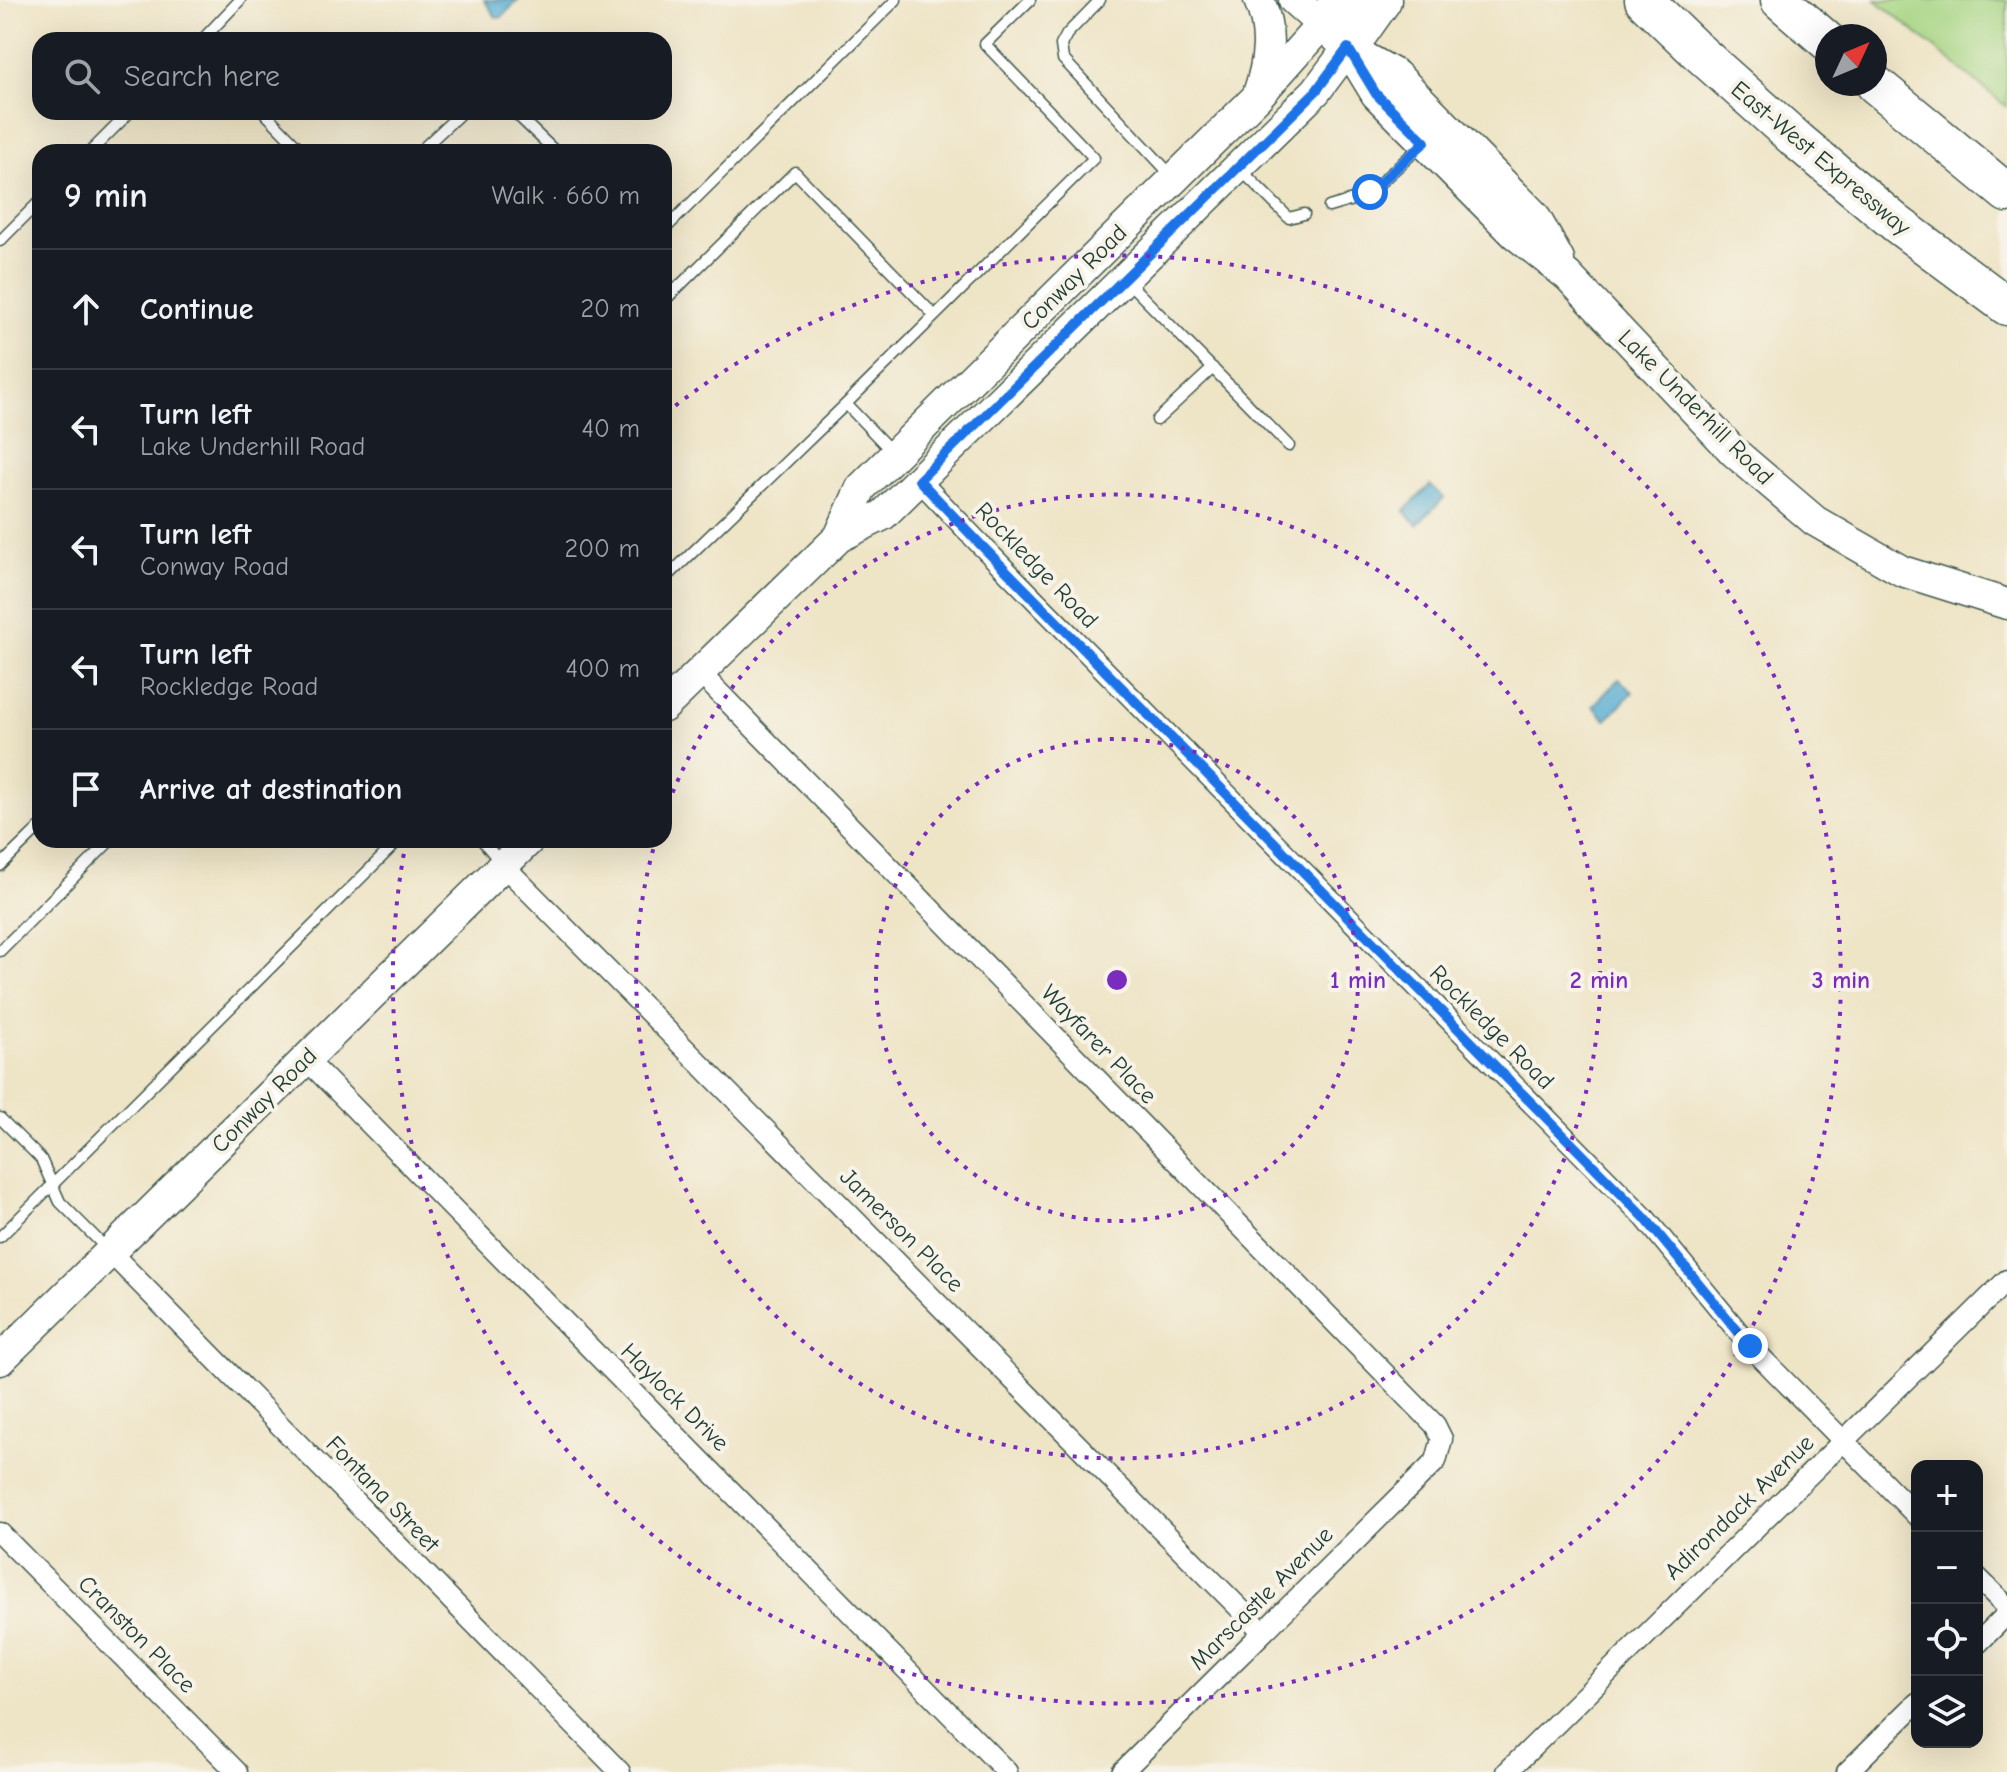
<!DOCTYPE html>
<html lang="en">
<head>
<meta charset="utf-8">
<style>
	:root { --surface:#171b24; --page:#242831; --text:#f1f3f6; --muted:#9ea1a6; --line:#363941 }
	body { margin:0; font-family:"Comic Neue",sans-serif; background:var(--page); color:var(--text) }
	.controls { position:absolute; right:24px; bottom:24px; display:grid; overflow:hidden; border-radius:16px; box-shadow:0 8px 32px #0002 }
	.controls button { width:72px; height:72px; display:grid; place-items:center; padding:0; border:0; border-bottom:2px solid var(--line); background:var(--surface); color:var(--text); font:40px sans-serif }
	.compass { position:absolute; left:1815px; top:24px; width:72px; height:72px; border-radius:50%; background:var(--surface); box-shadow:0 8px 32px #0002; rotate:46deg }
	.stop { position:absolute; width:24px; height:24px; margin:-18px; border:6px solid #1a73e8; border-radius:50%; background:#fff }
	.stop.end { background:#1a73e8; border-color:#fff; box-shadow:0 2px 8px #0008 }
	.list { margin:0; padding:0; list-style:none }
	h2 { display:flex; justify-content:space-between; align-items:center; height:104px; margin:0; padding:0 32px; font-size:34px }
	h2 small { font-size:26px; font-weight:400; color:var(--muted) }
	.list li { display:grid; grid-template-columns:52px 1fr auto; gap:24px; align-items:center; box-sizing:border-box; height:120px; padding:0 32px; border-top:2px solid var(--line) }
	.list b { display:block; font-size:30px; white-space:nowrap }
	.list p { margin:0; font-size:26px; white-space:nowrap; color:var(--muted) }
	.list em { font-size:26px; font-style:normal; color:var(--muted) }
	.icon { flex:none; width:44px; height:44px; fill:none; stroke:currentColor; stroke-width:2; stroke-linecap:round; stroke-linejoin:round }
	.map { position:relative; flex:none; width:2007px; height:1772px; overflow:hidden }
	.search { position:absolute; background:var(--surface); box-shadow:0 8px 32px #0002; left:32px; top:32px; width:640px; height:88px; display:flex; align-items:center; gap:20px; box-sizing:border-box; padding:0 28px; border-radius:24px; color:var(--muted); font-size:30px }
	.panel { position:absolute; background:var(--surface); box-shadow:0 8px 32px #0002; left:32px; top:144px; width:640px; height:704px; border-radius:24px }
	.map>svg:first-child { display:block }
	.green { fill:#a5d482; stroke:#62885b; stroke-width:2 }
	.water { fill:#55acd2; stroke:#3a7483; stroke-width:2 }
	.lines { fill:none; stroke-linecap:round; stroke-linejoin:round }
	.service-casing { stroke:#3e564a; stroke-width:13 }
	.minor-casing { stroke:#3e564a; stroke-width:23 }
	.secondary-casing { stroke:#3e564a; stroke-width:33 }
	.motorway-casing { stroke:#3e564a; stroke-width:41 }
	.service { stroke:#fff; stroke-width:10 }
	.minor { stroke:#fff; stroke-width:20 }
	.secondary { stroke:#fff; stroke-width:30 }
	.motorway { stroke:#fff; stroke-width:38 }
	.route { stroke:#1a73e8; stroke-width:10 }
	.ring { fill:none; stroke:#7b2cbf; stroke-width:4; stroke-dasharray:4 8 }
	.labels { text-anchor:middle; stroke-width:8; stroke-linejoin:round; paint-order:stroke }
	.street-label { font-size:24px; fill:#1f3d34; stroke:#f7f3e8 }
	.centre { fill:#7b2cbf; stroke:#f7f3e8; stroke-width:4 }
	.ring-label { font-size:24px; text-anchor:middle; font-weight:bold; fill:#7b2cbf; stroke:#f7f3e8; stroke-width:8; stroke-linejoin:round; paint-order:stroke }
</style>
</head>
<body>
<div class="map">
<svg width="2007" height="1772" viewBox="0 0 2007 1772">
	<rect width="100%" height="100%" fill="#f7f3e8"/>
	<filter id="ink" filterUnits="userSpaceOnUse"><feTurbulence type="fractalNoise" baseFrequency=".0125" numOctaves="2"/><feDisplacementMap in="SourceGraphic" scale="16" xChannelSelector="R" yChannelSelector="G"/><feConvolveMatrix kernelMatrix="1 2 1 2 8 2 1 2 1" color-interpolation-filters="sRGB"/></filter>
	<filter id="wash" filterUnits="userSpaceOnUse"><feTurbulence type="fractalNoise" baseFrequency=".006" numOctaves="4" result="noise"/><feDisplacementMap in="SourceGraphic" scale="32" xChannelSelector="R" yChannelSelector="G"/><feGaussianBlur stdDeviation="1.8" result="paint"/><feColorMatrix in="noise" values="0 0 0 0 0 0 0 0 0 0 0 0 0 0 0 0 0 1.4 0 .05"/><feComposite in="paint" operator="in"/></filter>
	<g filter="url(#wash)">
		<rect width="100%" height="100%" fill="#eee4c6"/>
		<path class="green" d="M 1876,0 L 2007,0 L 2007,107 L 1882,5 Z"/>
		<path class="water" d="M 484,0 L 518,0 L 501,18 L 496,17 Z
			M 1430,485 L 1444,498 L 1417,525 L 1404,511 Z
			M 1619,679 L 1633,692 L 1606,720 L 1593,706 Z"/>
	</g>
	<g filter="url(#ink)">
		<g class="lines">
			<defs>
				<path id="service" d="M 1100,0 L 1067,34 L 1061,45 L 1063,59 L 1172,176
					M 202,40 L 240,0
					M 264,112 L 303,152
					M 514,112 L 556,152
					M 90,152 L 130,112
					M 419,152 L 462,112
					M 1240,169 L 1289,218 L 1304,214
					M 1329,207 L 1356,199 L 1370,192 L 1422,145
					M 664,230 L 896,0
					M 0,241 L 40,201
					M 1127,281 L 1289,446
					M 664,301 L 795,172 L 934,315
					M 846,404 L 893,453
					M 1157,420 L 1213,368
					M 664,580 L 846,404 L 1094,158 L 985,44 L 1030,0
					M 482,840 L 501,863
					M 0,866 L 40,827
					M 0,951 L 111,840
					M 0,1118 L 41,1159 L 60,1202 L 109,1251
					M 0,1237 L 399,840"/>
				<path id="minor" d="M 919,480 L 980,544 L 1645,1218 L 1750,1346 L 1917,1516
					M 699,672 L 1435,1425 L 1442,1439 L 1436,1461 L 1122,1772
					M 503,865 L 1263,1632
					M 306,1059 L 1007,1772
					M 110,1252 L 620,1772
					M 0,1533 L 237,1772
					M 1977,1577 L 2007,1607
					M 1977,1644 L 2007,1614
					M 1507,1772 L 2007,1280
					M 1847,1772 L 1917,1703"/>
				<path id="secondary" d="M 1294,0 L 1348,48 L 1396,75 L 1534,215 L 1559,260
					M 1348,48 L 1376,94 L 1515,234 L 1568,276 L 1734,452 L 1815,521 L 1902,571 L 2007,604
					M 1258,94 C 1269,62 1273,32 1259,0
					M 839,537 L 861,488 L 1258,96 L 1322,24
					M 664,707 L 839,537 L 883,515 L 1316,91 L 1348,48
					M 0,1360 L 529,840"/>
				<path id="motorway" d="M 1644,0 L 1695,49 L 1798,141 L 1897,224 L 2007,306
					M 1780,0 L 1827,41
					M 1322,24 L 1343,0
					M 1348,48 L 1382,0
					M 1875,84 L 2007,193"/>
			</defs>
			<use href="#service" class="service-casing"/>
			<use href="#minor" class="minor-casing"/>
			<use href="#secondary" class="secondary-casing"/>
			<use href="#motorway" class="motorway-casing"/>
			<use href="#service" class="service"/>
			<use href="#minor" class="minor"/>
			<use href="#secondary" class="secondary"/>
			<use href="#motorway" class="motorway"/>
		</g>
	</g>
	<g class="lines" filter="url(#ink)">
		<path class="route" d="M 1370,192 L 1425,142 L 1376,94 L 1348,48 L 1316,91 L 919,480 L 980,544 L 1645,1218 L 1750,1346"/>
	</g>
	<g class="ring">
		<circle cx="1117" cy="980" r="241"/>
		<path d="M664 815A482 482 0 1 1 655 843"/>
		<path d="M666 413A724 724 0 1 1 406 842"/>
	</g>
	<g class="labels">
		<g class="street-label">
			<text transform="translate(1821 158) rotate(40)" y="8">East-West Expressway</text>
			<text transform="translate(1074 277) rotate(-45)" y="8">Conway Road</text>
			<text transform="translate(1696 407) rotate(45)" y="8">Lake Underhill Road</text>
			<text transform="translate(1037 565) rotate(46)" y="8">Rockledge Road</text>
			<text transform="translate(1492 1027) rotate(45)" y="8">Rockledge Road</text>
			<text transform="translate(1099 1044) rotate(46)" y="8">Wayfarer Place</text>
			<text transform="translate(264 1100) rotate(-45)" y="8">Conway Road</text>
			<text transform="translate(902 1230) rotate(45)" y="8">Jamerson Place</text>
			<text transform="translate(675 1397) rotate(45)" y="8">Haylock Drive</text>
			<text transform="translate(383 1494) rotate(46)" y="8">Fontana Street</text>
			<text transform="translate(1739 1507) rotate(-44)" y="8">Adirondack Avenue</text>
			<text transform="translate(1261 1598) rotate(-45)" y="8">Marscastle Avenue</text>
			<text transform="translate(137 1634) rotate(45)" y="8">Cranston Place</text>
		</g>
	</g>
	<circle cx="1117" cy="980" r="12" class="centre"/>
	<g class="ring-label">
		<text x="1358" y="988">1 min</text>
		<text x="1599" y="988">2 min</text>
		<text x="1841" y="988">3 min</text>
	</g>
</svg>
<div class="controls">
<button>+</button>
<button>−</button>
<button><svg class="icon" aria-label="locate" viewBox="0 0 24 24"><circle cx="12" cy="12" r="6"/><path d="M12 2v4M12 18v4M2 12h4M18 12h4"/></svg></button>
<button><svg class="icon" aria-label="layers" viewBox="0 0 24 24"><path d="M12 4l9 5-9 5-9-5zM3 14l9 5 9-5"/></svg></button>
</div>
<svg class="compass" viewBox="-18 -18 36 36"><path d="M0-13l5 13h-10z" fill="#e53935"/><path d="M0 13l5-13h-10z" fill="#9ea1a6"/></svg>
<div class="stop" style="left:1370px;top:192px"></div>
<div class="stop end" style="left:1750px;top:1346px"></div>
<div class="search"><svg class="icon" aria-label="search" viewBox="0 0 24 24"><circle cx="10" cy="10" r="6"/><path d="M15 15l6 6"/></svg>Search here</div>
<section class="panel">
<h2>9 min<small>Walk · 660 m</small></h2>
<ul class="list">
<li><svg class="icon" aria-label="ahead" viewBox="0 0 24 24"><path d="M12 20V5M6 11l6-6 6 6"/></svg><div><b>Continue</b></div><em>20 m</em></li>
<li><svg class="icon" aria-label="left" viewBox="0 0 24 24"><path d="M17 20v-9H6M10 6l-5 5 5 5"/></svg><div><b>Turn left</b><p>Lake Underhill Road</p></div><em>40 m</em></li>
<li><svg class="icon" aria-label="left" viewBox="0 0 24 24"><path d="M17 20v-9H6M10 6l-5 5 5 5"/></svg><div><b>Turn left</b><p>Conway Road</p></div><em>200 m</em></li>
<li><svg class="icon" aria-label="left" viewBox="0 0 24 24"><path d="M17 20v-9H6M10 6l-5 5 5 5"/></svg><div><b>Turn left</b><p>Rockledge Road</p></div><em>400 m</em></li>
<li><svg class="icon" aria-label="arrive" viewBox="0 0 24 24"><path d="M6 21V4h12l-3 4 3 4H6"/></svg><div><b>Arrive at destination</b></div></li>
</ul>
</section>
</div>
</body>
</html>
